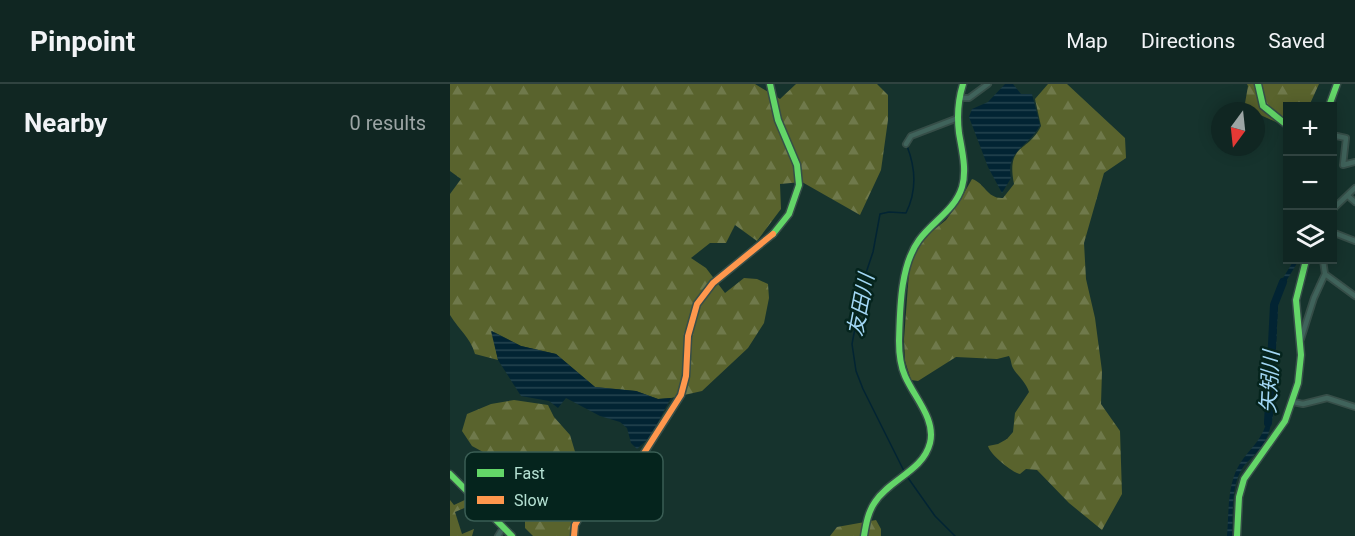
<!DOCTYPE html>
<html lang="en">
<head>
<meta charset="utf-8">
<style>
	:root { --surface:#102622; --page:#192e2a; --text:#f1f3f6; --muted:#9ca5a5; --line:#304340 }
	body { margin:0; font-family:Roboto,"Noto Sans JP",sans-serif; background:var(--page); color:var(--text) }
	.controls { position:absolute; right:18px; top:18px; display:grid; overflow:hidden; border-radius:0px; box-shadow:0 3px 15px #0003 }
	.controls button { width:54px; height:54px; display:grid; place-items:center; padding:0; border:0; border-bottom:2px solid var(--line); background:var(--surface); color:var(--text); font:30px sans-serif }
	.compass { position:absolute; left:761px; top:18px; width:54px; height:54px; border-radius:50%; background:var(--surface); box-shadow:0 3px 15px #0003; rotate:195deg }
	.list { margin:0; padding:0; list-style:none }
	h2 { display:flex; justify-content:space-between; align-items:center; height:78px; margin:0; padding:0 24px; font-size:26px }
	h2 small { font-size:20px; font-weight:400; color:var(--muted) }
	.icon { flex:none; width:33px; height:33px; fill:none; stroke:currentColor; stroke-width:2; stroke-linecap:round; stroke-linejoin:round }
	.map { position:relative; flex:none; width:905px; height:452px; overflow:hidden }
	header { display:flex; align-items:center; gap:36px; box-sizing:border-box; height:84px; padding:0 30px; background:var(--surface); border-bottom:2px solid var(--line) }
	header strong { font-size:28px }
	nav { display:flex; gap:33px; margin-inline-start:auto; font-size:21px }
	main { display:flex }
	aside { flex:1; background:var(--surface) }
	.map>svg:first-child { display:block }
	.forest { fill:url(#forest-firs) }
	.water { fill:url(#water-rules) }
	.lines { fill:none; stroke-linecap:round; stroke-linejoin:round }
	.stream { stroke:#022433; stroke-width:1.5 }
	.river { stroke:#022433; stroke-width:8 }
	.street-casing { stroke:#364e48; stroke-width:8 }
	.fast-casing { stroke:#364e48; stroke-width:9 }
	.slow-casing { stroke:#364e48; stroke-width:9 }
	.street { stroke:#40635b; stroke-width:4.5 }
	.fast { stroke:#63d668; stroke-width:6 }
	.slow { stroke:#ff974d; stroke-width:6 }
	.labels { text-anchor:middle; stroke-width:5; stroke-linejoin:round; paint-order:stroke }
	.water-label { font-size:21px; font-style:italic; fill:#a2d7f5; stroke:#05241d }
	.key { fill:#05241d; stroke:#3a5d54; stroke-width:1.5 }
	.key-label { font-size:16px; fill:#b5e1d3 }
</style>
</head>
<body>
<header>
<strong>Pinpoint</strong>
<nav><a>Map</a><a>Directions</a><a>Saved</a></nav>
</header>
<main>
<aside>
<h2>Nearby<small>0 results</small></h2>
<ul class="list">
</ul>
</aside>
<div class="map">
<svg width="905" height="452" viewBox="0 0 905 452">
	<defs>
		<pattern id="forest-firs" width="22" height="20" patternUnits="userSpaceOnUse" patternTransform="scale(1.5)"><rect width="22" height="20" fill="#59632d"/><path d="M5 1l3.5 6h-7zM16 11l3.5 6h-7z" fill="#6f794b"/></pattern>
		<pattern id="water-rules" width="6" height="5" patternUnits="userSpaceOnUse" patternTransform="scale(1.5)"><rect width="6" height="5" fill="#022433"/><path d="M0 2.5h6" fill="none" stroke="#254450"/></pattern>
	</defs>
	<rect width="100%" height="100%" fill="#16332d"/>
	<path class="forest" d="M 0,0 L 305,0 L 330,15 L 346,0 L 427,0 L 438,11 L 438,36 L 431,86 L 410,131 L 352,98 L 330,100 L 331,125 L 307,157 L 285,141 L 276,159 L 260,159 L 241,174 L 256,184 L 275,209 L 294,194 L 307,195 L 318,200 L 319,214 L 314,239 L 298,264 L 252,307 L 221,314 L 208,315 L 186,307 L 145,303 L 106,270 L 71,262 L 42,247 L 48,276 L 25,270 C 20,253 9,246 0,231 L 0,110 L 11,95 L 0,87 Z
		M 598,0 L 617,0 L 675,54 L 676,74 L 654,89 L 634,159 L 636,195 L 645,234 L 652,287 L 651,320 L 670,347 L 672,410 L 652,446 L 619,419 L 587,386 L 576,385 L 570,390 C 561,388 540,370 538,362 L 548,360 L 557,355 L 563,348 L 565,329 L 579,308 C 575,296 565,290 562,282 C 561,279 561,275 559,272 L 547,275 L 506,273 L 468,297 L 461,296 L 455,277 L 454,255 L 459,188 L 465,167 L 480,149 L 496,136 L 509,118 L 522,95 C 535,99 537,115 553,114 L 564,100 C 556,59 578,69 591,42 L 585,15 Z
		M 797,0 L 869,0 L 859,22 L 838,22 L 837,43 L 806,29 L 806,27 L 794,25 L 798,2 Z
		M 64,316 L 98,321 L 104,333 L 120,351 L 126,371 L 123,393 L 126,430 L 124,452 L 83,452 L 75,444 L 75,426 L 71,422 L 71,415 L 67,412 L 68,402 L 33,368 L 22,362 L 12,347 L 17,330 L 41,320 Z
		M 19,414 L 24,417 L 19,422 L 5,428 L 12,450 L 24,445 L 22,452 L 0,452 L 0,416 L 4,421 Z
		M 426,436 L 431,445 L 431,452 L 380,452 L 387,443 Z"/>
	<path class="water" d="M 555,0 L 563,0 L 571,10 L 582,10 L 590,41 C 581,61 555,66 561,94 L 552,109 L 538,83 L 519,33 L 522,25 L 538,18 Z
		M 844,176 L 849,176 L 835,199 L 828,221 L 823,331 C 820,347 817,358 806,369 C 801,375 794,380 791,387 C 781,403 783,434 782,452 L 777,452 C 779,430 777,403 788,383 C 798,365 812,358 817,336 L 824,225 L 833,194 Z
		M 41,247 L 71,262 L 106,270 L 145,303 L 186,307 L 208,315 L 221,314 L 200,353 L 187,365 L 181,359 L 177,344 L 170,338 L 150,332 L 116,314 L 108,324 L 99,317 L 71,312 L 48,276 Z"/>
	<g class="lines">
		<path class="stream" d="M 454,387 L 413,305 L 406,287 L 402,260 L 415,192 L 423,168 L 430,130 L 439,128 L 456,129 C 467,107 466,85 457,62
			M 456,391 L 485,432 L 505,452"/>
		<path class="river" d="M 818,339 L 824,221 L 833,198"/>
		<defs>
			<path id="street" d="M 510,14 L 519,14 L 538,0
				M 882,51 L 896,54 L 893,81 L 905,78
				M 456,60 L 461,52 L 508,34
				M 898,112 L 905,118
				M 882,127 L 885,123 L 905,104
				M 882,148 L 905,157
				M 875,190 L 905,212
				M 851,255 L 864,214 L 875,190 L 873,176
				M 843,318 L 853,320 L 877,314 L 905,323
				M 48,452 L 53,444"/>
			<path id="fast" d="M 320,0 L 328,36 L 347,81 L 349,101 L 339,130 L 323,150
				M 808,0 L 813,22 L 838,42
				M 879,22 L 887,0
				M 0,390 L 62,452
				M 414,452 C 416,440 418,428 425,418 C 440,395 473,387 480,359 C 486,335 464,313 455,292 C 450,281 449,269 449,257 C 450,225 450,182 469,156 C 483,137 505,126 512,103 C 517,86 512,67 509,49 C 507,33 508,16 513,0
				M 787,452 L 789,413 L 794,395 L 835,337 L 848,299 L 851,271 L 846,216 L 856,176"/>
			<path id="slow" d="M 124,452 L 125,441 L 130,432 L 187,380 L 231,311 L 236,292 L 238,252 L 247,220 L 263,199 L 323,150"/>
		</defs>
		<use href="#street" class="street-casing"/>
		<use href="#fast" class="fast-casing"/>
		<use href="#slow" class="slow-casing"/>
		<use href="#street" class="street"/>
		<use href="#fast" class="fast"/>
		<use href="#slow" class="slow"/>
	</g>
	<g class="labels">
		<g class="water-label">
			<text transform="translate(411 221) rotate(-79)" y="7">友田川</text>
			<text transform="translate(820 298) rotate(-87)" y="7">矢矧川</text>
		</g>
	</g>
	<rect x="15" y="368" width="198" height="69" rx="9" class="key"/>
	<rect x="27" y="385" width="27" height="8" fill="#63d668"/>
	<rect x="27" y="412" width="27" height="8" fill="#ff974d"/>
	<g class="key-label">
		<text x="64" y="395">Fast</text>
		<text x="64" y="422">Slow</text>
	</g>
</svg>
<div class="controls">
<button>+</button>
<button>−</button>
<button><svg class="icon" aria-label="layers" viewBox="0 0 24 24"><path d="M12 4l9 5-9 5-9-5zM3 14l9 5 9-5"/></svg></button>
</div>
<svg class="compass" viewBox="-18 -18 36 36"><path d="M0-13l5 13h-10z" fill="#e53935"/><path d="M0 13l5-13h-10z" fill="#9ca5a5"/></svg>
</div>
</main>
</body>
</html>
